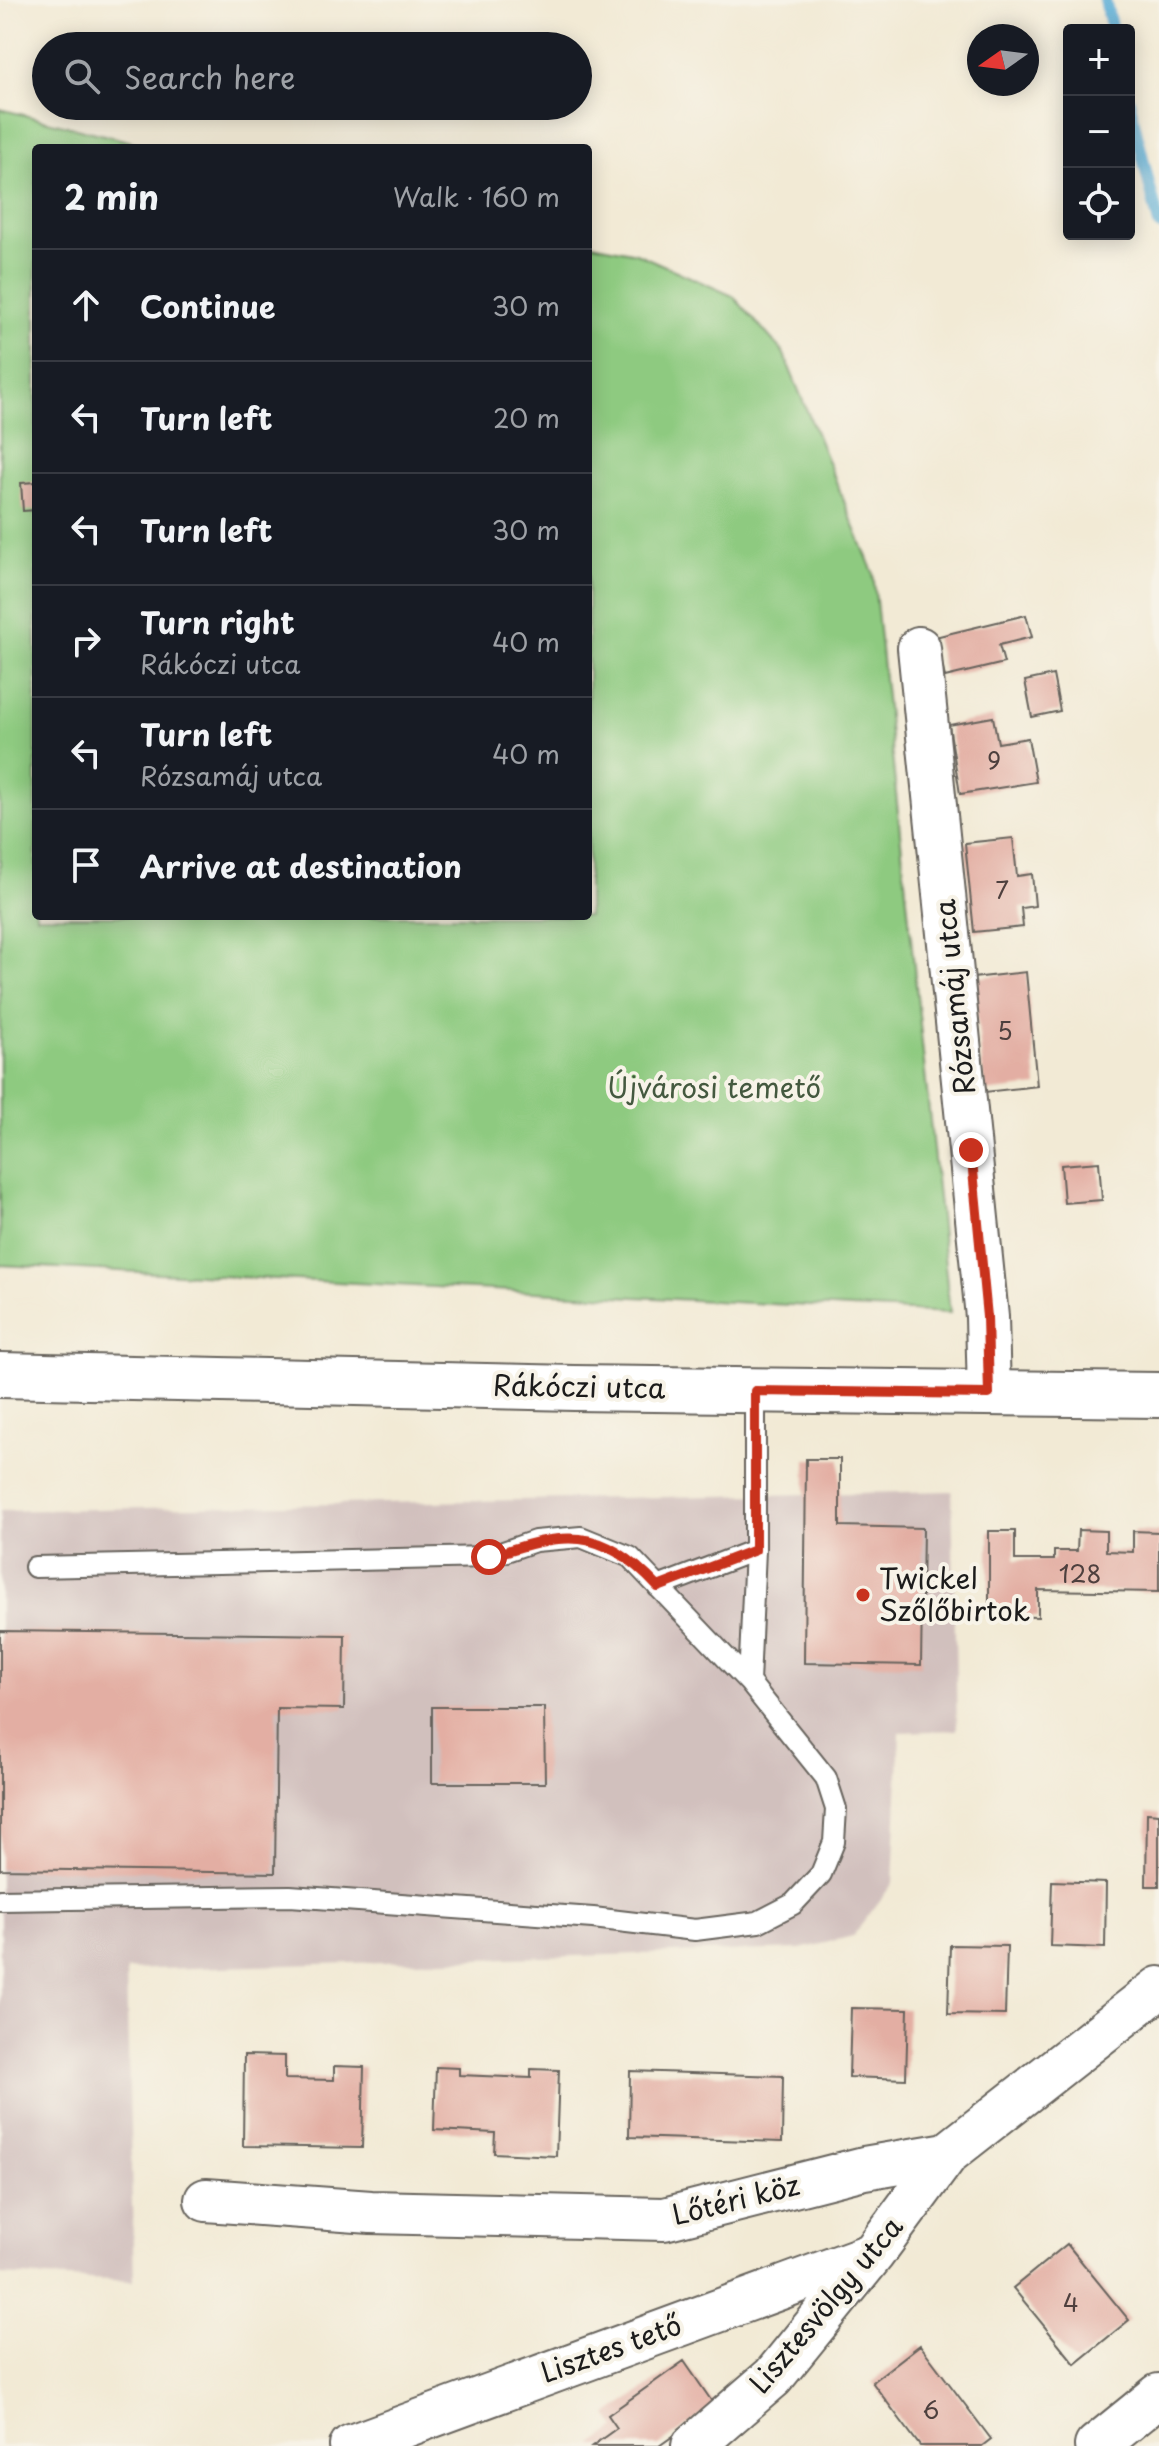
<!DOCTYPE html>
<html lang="en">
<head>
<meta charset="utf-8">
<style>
	:root { --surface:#171b24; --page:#242831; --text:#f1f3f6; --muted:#9ea1a6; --line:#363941 }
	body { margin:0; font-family:"Playpen Sans",sans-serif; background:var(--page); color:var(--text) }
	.controls { position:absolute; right:24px; top:24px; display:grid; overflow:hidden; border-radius:8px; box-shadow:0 4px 20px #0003 }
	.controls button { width:72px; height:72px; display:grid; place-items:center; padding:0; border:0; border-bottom:2px solid var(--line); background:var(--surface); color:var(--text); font:40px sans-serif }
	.compass { position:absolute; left:967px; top:24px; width:72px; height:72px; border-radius:50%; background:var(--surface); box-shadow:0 4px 20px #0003; rotate:256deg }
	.stop { position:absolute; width:24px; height:24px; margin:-18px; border:6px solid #c8321e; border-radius:50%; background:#fff }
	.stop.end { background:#c8321e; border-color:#fff; box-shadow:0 2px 8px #0008 }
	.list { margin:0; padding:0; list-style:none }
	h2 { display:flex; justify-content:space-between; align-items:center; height:104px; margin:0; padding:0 32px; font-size:34px }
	h2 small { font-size:26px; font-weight:400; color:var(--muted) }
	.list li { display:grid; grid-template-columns:52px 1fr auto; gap:24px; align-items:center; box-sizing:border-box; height:112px; padding:0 32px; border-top:2px solid var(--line) }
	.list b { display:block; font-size:30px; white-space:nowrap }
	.list p { margin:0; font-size:26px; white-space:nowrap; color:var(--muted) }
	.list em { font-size:26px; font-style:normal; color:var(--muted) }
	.icon { flex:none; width:44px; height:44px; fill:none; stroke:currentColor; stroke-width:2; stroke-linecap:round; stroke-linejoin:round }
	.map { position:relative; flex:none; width:1159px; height:2446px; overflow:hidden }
	.search { position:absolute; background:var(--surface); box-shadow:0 4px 20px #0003; left:32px; top:32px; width:560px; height:88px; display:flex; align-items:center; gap:20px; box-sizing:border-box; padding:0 28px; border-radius:44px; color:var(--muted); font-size:30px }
	.panel { position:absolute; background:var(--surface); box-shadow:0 4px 20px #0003; left:32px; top:144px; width:560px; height:776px; border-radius:8px }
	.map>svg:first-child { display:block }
	.industrial { fill:#d1c0bd }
	.green { fill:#8eca80; stroke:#55734e; stroke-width:2 }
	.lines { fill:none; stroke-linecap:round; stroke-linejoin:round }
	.stream { stroke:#5badd6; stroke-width:12 }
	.building { fill:#e3aea3 }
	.service-casing { stroke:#67645d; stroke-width:24 }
	.minor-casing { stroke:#67645d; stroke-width:46 }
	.tertiary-casing { stroke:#67645d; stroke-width:48 }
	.service { stroke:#fff; stroke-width:20 }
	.minor { stroke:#fff; stroke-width:42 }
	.tertiary { stroke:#fff; stroke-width:44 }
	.route { stroke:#c8321e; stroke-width:10 }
	.poi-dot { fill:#c8321e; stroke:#f7f3e8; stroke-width:3 }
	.labels { text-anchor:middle; stroke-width:8; stroke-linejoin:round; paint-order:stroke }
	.number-label { font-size:24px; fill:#4e403e }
	.street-label { font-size:28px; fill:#1c1c1c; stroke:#f7f3e8 }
	.park-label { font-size:28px; fill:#44593f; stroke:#f7f3e8 }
	.poi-label { font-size:28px; fill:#1c1c1c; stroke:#f7f3e8; text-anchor:start }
</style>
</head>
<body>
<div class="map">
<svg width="1159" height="2446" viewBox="0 0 1159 2446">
	<rect width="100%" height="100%" fill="#f7f3e8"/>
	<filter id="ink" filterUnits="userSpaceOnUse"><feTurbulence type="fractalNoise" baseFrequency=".0125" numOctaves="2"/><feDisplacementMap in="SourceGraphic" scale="16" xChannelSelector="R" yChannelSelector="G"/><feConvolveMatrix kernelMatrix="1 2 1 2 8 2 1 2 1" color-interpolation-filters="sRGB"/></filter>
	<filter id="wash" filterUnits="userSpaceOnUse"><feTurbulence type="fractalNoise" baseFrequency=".006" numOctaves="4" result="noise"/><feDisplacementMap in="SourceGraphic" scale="32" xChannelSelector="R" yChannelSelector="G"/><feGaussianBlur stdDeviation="1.8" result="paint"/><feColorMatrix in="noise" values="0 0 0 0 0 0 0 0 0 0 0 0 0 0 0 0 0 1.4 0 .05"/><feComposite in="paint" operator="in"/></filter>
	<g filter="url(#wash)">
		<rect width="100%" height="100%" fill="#f2ead5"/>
		<path class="industrial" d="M 952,1491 L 957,1730 L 900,1732 L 893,1883 L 853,1936 L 801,1949 L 126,1970 L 134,2281 L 0,2275 L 0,1511 Z"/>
		<path class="green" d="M 0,109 L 156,148 L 36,148 L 36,916 L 588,916 L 588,243 L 636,253 L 733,296 L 783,352 L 873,572 L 950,1313 L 0,1265 Z"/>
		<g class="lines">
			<path class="stream" d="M 1105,0 L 1112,30
				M 1129,101 L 1159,225"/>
		</g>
		<g id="blocks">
			<path class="building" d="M 36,482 L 36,510 L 23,511 L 21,483 Z
				M 1026,615 L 1032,637 L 999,645 L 1004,663 L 945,677 L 935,637 Z
				M 1053,675 L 1060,711 L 1032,717 L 1025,681 Z
				M 993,717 L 998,743 L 1028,738 L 1036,782 L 960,794 L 949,725 Z
				M 1013,838 L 1017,876 L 1032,874 L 1035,906 L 1021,908 L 1023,927 L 974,932 L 965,843 Z
				M 1026,972 L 1037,1086 L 985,1092 L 973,978 Z
				M 1099,1162 L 1102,1200 L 1064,1203 L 1061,1165 Z
				M 806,1459 L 840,1459 L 840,1526 L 923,1528 L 921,1665 L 804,1663 Z
				M 1078,1530 L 1106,1531 L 1106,1551 L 1133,1552 L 1133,1531 L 1159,1532 L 1159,1592 L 1038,1590 L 1038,1617 L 989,1616 L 989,1531 L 1015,1531 L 1015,1560 L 1054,1560 L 1054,1551 L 1077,1551 Z
				M 0,1631 L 345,1635 L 344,1709 L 277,1708 L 275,1873 L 0,1869 Z
				M 432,1707 L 544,1707 L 545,1783 L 432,1783 Z
				M 1147,1813 L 1159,1814 L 1159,1886 L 1146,1886 Z
				M 1052,1881 L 1106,1883 L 1105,1948 L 1050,1946 Z
				M 950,1945 L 1007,1946 L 1005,2015 L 948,2014 Z
				M 851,2008 L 908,2009 L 906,2079 L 849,2077 Z
				M 244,2055 L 285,2056 L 285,2079 L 334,2080 L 334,2066 L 364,2067 L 362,2148 L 243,2146 Z
				M 436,2067 L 459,2068 L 459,2075 L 531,2078 L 531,2069 L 559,2070 L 556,2156 L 494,2153 L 495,2133 L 434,2130 Z
				M 630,2071 L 783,2076 L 782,2142 L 629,2137 Z
				M 1067,2244 L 1129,2320 L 1075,2364 L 1013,2288 Z
				M 920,2345 L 991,2439 L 982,2446 L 920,2446 L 872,2382 Z
				M 684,2361 L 715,2406 L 659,2446 L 592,2446 L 617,2428 L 608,2415 Z"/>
		</g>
	</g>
	<g filter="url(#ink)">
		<use href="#blocks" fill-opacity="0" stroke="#67645d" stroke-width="2"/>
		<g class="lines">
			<defs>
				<path id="service" d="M 35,1567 L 489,1557 L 535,1541 L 581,1537 L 630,1557 L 749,1682
					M 658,1587 L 755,1550
					M 0,1900 L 290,1896 L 593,1918 L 695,1930 L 758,1922 L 793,1904 L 821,1874 L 834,1842 L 836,1809 L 826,1778 L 749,1682 L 755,1550 L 755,1391"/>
				<path id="minor" d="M 919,648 L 987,1317 L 989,1394
					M 206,2200 L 371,2212 L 664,2219 L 864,2168 L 947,2154 L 1159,1988
					M 351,2446 L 873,2254
					M 693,2446 L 773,2377 L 873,2254 L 947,2154
					M 1096,2446 L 1159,2395"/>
				<path id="tertiary" d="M 0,1375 L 574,1388 L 1159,1395"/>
			</defs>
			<use href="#service" class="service-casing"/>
			<use href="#minor" class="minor-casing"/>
			<use href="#tertiary" class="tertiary-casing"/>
			<use href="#service" class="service"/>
			<use href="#minor" class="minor"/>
			<use href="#tertiary" class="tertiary"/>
		</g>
	</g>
	<g class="lines" filter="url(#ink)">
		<path class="route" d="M 489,1557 C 564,1531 600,1525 658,1587 L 755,1550 L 755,1391 L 989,1394 L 987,1317 L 971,1150"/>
	</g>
	<circle class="poi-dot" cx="863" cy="1595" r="8"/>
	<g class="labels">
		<g class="number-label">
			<text x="994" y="770">9</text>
			<text x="1002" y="899">7</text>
			<text x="1005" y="1040">5</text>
			<text x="1080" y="1583">128</text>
			<text x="1071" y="2312">4</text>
			<text x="931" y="2419">6</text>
		</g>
		<g class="street-label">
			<text transform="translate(955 997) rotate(-96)" y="10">Rózsamáj utca</text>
			<text transform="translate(579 1387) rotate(1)" y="10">Rákóczi utca</text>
			<text transform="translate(736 2200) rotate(-14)" y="10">Lőtéri köz</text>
			<text transform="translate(826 2305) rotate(-50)" y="10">Lisztesvölgy utca</text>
			<text transform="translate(611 2349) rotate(-20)" y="10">Lisztes tető</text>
		</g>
		<g class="park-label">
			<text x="714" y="1098">Újvárosi temető</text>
		</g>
		<g class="poi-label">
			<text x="879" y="1589">Twickel<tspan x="879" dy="32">Szőlőbirtok</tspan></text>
		</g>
	</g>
</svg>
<div class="controls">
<button>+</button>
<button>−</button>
<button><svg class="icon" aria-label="locate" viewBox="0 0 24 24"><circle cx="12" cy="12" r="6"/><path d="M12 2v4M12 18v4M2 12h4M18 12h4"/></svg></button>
</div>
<svg class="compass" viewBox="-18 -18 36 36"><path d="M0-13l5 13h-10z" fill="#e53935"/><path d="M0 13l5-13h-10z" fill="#9ea1a6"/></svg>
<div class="stop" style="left:489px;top:1557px"></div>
<div class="stop end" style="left:971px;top:1150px"></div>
<div class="search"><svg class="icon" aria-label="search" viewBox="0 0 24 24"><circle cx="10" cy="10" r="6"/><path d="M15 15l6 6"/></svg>Search here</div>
<section class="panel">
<h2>2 min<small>Walk · 160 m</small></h2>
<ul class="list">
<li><svg class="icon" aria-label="ahead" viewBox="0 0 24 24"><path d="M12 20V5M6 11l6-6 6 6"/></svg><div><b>Continue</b></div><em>30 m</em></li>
<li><svg class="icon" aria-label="left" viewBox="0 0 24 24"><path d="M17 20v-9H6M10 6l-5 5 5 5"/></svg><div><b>Turn left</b></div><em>20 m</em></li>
<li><svg class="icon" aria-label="left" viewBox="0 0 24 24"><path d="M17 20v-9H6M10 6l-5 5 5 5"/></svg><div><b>Turn left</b></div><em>30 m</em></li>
<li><svg class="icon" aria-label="right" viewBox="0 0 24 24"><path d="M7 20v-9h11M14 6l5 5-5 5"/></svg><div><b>Turn right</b><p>Rákóczi utca</p></div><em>40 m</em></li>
<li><svg class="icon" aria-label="left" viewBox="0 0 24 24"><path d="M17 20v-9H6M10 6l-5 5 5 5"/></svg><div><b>Turn left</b><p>Rózsamáj utca</p></div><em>40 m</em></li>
<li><svg class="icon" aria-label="arrive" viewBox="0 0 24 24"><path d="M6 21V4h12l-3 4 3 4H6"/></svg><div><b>Arrive at destination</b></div></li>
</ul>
</section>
</div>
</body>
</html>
